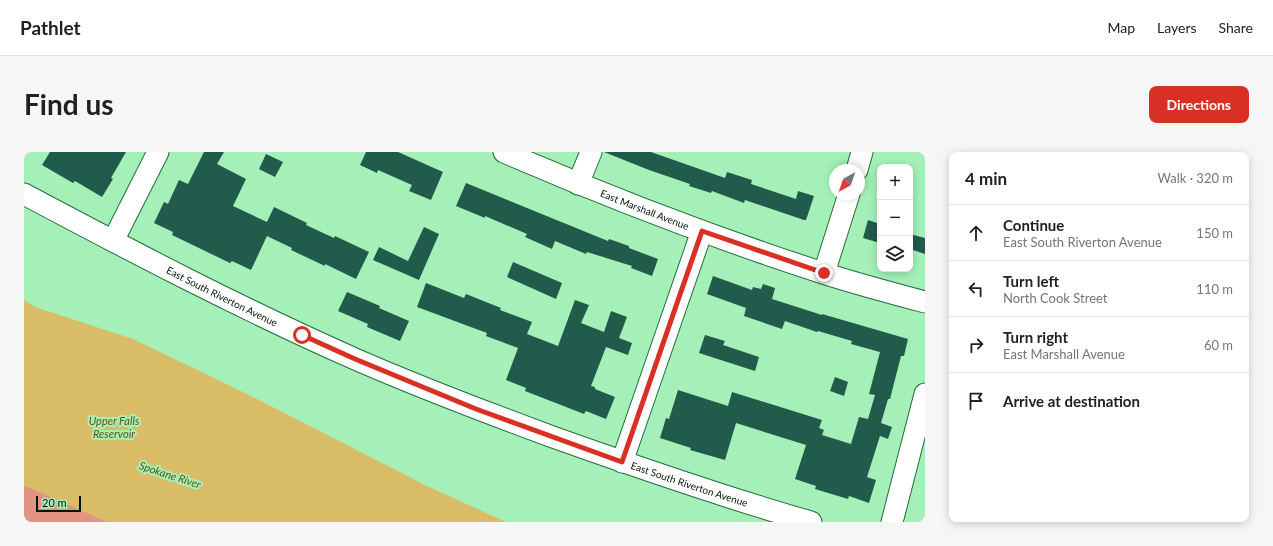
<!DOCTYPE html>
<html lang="en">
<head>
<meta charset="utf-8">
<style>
	:root { --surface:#fff; --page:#f6f6f6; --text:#202124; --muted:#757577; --line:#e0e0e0; --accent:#d93025 }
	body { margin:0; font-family:Lato,sans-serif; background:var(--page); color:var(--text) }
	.controls { position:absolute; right:12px; top:12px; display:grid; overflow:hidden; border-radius:8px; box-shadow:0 2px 10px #0003 }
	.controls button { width:36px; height:36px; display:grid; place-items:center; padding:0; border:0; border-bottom:1px solid var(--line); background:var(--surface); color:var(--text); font:20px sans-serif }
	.compass { position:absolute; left:805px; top:12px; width:36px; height:36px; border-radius:50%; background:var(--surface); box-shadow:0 2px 10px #0003; rotate:220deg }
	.scale { position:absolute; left:12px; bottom:10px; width:45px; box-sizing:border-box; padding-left:4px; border:2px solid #001403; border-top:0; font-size:11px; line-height:14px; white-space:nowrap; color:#001403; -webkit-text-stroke:3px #a5f0b8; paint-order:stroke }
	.stop { position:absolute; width:12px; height:12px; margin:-9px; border:3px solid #d93025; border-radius:50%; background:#fff }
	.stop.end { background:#d93025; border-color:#fff; box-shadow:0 1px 4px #0008 }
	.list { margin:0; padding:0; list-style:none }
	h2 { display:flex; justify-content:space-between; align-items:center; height:52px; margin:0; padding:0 16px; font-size:17px }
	h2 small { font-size:13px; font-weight:400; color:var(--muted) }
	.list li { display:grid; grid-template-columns:26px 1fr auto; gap:12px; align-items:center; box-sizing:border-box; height:56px; padding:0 16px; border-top:1px solid var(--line) }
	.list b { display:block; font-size:15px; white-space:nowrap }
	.list p { margin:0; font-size:13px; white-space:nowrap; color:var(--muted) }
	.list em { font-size:13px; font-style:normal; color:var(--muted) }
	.icon { flex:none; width:22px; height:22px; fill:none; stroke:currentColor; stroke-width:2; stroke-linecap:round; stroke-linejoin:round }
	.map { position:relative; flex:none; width:901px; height:370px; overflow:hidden; border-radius:8px }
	header { display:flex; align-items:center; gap:24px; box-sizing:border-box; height:56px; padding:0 20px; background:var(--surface); border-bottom:1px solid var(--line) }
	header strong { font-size:19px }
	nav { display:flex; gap:22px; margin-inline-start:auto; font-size:14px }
	.intro { display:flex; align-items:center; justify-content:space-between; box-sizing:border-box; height:96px; padding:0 24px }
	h1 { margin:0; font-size:28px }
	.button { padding:10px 18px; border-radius:8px; background:var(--accent); color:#fff; font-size:14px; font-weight:700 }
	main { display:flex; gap:24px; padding:0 24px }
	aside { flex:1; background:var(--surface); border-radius:8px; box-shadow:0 2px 10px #0003 }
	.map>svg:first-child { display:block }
	.green { fill:#e29384 }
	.water { fill:#d9bc66 }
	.building { fill:#215b4b }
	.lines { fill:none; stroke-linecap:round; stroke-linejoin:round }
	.minor-casing { stroke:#226e3d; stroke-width:23 }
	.minor { stroke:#fff; stroke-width:21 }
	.route { stroke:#d93025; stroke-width:5 }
	.labels { text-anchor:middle; stroke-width:4; stroke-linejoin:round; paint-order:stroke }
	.street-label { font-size:10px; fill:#001403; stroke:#a5f0b8 }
	.water-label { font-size:11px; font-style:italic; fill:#64510d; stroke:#a5f0b8 }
</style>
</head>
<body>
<header>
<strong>Pathlet</strong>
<nav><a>Map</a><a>Layers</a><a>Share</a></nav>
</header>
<div class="intro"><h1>Find us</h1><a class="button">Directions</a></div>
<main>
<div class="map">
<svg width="901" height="370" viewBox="0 0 901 370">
	<rect width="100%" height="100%" fill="#a5f0b8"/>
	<path class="green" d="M 0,333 L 84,370 L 0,370 Z"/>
	<path class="water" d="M 0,148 L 11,155 L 109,187 L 225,243 L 403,334 L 482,370 L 84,370 L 0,333 Z"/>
	<path class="building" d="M 26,0 L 102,0 L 87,26 L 89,27 L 78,45 L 51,29 L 49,31 L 18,13 Z
		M 180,0 L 200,0 L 193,12 L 222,27 L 209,54 L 243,70 L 250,55 L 283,71 L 282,73 L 310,86 L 311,84 L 345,100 L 332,127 L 301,112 L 301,114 L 267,98 L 268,96 L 243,84 L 227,118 L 208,109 L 206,111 L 148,83 L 149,80 L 130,71 L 140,50 L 144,52 L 155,28 L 164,32 Z
		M 342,0 L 374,0 L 419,20 L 407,48 L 385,39 L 388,33 L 354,18 L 353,21 L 336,13 Z
		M 580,0 L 627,0 L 701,26 L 703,20 L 728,28 L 727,32 L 772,47 L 774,39 L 790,44 L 782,68 L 780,68 L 721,48 L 720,51 L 688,39 L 687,41 L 665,34 L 666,32 L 625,18 Z
		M 242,2 L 259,10 L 251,25 L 235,17 Z
		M 442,31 L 584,89 L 585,87 L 605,94 L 605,96 L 634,107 L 628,124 L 607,116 L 608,114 L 563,100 L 562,102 L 531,89 L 528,97 L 501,85 L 503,82 L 461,64 L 461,66 L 432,54 Z
		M 844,68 L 856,72 L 856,91 L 839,86 Z
		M 400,75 L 415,82 L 395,128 L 349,108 L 355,95 L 384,109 Z
		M 886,82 L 901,86 L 901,102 L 886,97 Z
		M 489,110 L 538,131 L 532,147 L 483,125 Z
		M 689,124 L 728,138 L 729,135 L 737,137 L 739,132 L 751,136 L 748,147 L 798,163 L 798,162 L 884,187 L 880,204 L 877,204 L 866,247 L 864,247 L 857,271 L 868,275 L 864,287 L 856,284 L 843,325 L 852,328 L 845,351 L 825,344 L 824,347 L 791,337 L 792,334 L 771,327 L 782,293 L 712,271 L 701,308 L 666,298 L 667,296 L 636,286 L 642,266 L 645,267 L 654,238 L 704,254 L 708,240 L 798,268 L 795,276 L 800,278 L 798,283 L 827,292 L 835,265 L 844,267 L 851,243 L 845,242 L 856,200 L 827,192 L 828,189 L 794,179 L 793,180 L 761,169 L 758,177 L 720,164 L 722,156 L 683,142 Z
		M 402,131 L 440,146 L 442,142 L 477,156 L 476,158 L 508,170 L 503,182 L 534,194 L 551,148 L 565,153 L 557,171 L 580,180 L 587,159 L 603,165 L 595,186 L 608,191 L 604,203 L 582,195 L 567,234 L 571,235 L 571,237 L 591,245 L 582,267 L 562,259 L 560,262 L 501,239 L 502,236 L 482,228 L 494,196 L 462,184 L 463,181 L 393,155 Z
		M 323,140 L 356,154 L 355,156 L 385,169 L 376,189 L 343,175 L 344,172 L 314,159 Z
		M 681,183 L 701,189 L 699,193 L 735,205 L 731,219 L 675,201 Z
		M 811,225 L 824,230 L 820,244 L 806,239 Z"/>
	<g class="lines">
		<defs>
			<g id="minor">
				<path id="s1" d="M 480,0 C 584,45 691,86 799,121 C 833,132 867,141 901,150"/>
				<path d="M 833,18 L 838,0"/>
				<path d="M 554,32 L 567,0"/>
				<path id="s2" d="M 0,42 C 109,100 218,157 331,207 C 395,235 461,260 526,284 C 613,315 699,345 787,370"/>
				<path d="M 89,89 L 134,0"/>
				<path d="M 800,121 L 825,42"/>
				<path d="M 598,310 L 678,79"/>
				<path d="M 868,370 L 901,242"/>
			</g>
		</defs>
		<use href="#minor" class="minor-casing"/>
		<use href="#minor" class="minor"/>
	</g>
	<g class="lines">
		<path class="route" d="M 278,183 L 331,207 L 452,257 L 598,310 L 678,79 L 800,121"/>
	</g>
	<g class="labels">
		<g class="street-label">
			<text dy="4" stroke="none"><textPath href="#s1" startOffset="152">East Marshall Avenue</textPath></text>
			<text dy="4" stroke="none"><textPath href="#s2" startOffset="223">East South Riverton Avenue</textPath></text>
			<text dy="4" stroke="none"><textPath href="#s2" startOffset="727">East South Riverton Avenue</textPath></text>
		</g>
		<g class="water-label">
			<text x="90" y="273">Upper Falls<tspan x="90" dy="13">Reservoir</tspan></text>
			<text transform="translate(146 323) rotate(18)" y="4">Spokane River</text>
		</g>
	</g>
</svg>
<div class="controls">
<button>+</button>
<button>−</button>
<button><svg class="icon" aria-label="layers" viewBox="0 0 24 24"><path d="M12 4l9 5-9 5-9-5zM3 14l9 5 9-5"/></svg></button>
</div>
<svg class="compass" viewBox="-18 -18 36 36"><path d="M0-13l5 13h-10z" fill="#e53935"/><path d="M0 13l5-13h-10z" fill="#757577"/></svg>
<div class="scale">20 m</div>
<div class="stop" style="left:278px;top:183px"></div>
<div class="stop end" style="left:800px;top:121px"></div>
</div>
<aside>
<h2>4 min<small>Walk · 320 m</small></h2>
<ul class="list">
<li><svg class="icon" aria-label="ahead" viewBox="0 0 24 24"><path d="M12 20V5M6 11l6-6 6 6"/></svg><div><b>Continue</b><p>East South Riverton Avenue</p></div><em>150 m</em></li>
<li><svg class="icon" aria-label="left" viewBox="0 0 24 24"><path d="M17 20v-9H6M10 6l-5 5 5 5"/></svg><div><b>Turn left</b><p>North Cook Street</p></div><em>110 m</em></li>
<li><svg class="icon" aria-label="right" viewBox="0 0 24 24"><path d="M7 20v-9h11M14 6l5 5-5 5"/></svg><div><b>Turn right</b><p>East Marshall Avenue</p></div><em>60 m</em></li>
<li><svg class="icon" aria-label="arrive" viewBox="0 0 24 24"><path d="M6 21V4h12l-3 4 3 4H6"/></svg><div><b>Arrive at destination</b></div></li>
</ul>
</aside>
</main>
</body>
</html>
